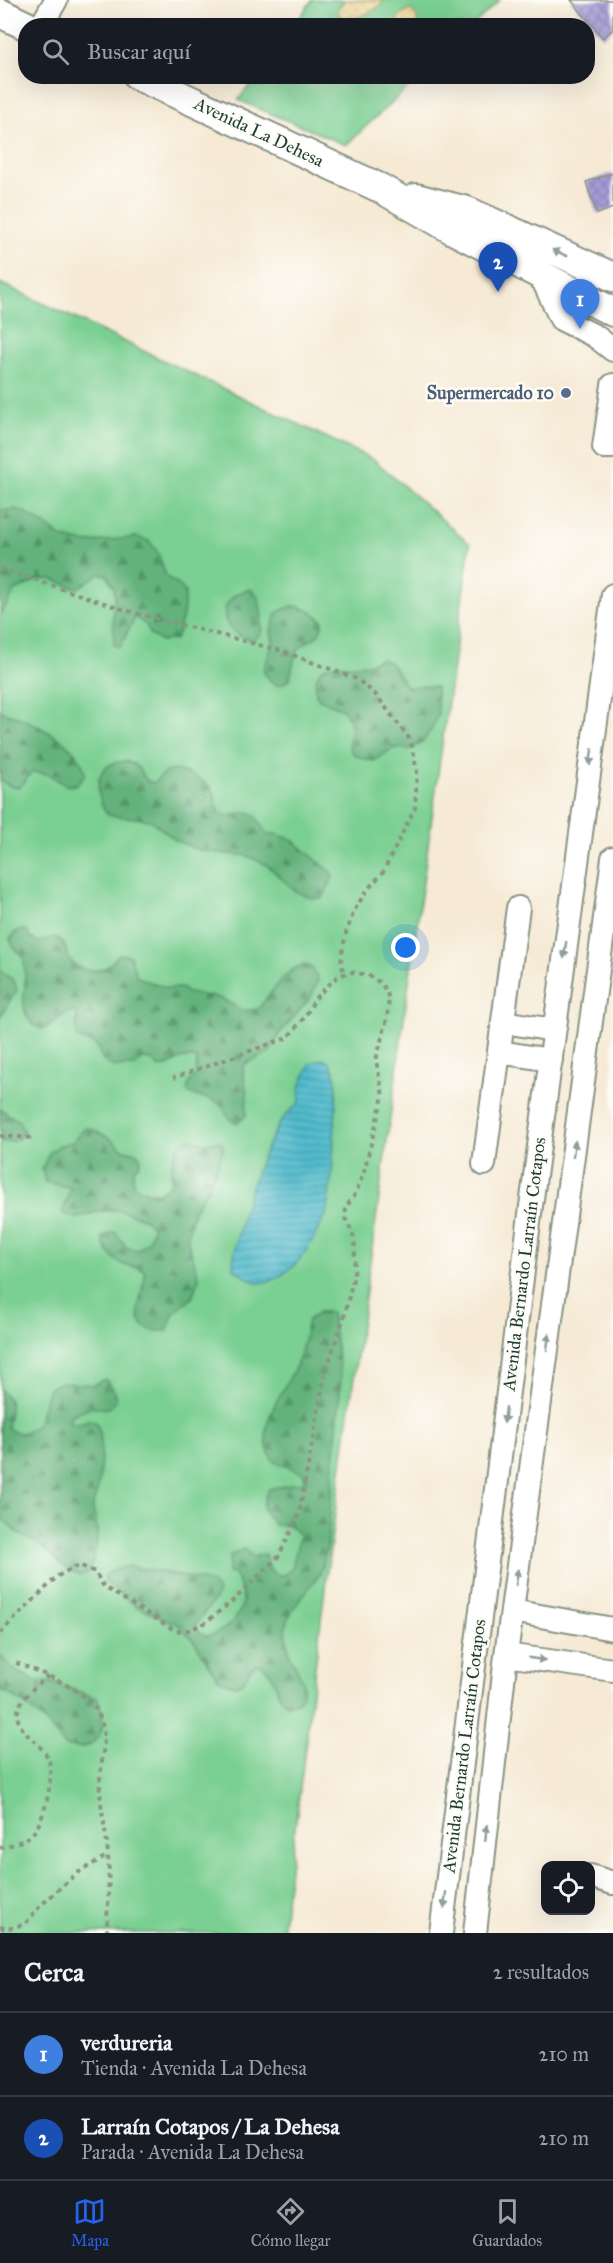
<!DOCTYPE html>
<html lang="es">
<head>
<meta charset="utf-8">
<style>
	:root { --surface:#171b24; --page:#242831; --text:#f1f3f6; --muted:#9ea1a6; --line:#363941; --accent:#2563eb }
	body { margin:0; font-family:"IM FELL Great Primer",serif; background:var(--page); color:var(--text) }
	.controls { position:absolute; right:18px; bottom:18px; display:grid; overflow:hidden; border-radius:12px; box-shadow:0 6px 24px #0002 }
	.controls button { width:54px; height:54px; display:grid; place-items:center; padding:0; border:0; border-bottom:2px solid var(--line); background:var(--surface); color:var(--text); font:30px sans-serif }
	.you { position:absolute; left:406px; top:948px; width:21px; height:21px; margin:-15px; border:4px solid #fff; border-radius:50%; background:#1a73e8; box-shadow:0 0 0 9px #1a73e833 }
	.badge { display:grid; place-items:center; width:39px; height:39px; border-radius:50%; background:var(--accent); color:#fff; font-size:20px; font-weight:700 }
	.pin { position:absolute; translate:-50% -50px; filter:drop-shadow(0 2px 3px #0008) }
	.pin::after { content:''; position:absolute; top:32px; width:21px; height:18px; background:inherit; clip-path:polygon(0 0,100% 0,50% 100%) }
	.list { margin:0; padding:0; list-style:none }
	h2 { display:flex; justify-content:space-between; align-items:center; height:78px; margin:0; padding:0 24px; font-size:26px }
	h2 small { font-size:20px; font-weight:400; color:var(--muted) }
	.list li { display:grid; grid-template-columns:39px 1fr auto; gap:18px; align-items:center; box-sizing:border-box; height:84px; padding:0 24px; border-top:2px solid var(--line) }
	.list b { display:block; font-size:22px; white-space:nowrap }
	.list p { margin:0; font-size:20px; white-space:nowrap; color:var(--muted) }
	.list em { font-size:20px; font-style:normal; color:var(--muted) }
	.icon { flex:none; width:33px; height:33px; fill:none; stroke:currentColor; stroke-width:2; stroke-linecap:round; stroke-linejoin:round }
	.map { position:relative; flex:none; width:613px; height:1933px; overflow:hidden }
	.search { position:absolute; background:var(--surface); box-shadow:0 6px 24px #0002; left:18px; right:18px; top:18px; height:66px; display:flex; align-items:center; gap:15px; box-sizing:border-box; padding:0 21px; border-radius:24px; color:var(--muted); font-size:22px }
	.sheet { height:246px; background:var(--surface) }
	nav { display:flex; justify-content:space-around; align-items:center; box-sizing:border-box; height:84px; border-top:2px solid var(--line); background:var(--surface); font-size:16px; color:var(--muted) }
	nav a { display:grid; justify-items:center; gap:3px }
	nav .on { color:var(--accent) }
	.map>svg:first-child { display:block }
	.grass { fill:#7acf92; stroke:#4c8663; stroke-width:1.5 }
	.forest { fill:url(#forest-firs); stroke:#417858; stroke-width:1.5 }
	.sand { fill:url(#sand-dots); stroke:#868c69; stroke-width:1.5 }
	.water { fill:url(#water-rules); stroke:#387c80; stroke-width:1.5 }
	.building { fill:url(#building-cross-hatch) }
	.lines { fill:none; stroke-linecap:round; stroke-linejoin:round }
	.minor-casing { stroke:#8a9484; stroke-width:26 }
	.major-casing { stroke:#8a9484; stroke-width:32 }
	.path { stroke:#8a9484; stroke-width:4; stroke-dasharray:4.5 4.5; stroke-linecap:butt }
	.minor { stroke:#fff; stroke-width:22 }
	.major { stroke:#fff; stroke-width:28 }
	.oneway { fill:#8f9e9a }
	.service-dot { fill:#5c6f8a; stroke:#fdfcf7; stroke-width:2 }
	.labels { text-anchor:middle; stroke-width:5; stroke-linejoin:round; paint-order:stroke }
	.street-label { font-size:18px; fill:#1f3d34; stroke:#fdfcf7 }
	.service-label { font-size:18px; font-weight:bold; fill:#4e5e75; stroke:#fdfcf7; text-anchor:end }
</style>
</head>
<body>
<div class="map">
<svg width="613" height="1933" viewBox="0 0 613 1933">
	<defs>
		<pattern id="forest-firs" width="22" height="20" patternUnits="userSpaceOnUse" patternTransform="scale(1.5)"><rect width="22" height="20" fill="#63b27c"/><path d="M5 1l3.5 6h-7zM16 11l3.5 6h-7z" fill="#519266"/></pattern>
		<pattern id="sand-dots" width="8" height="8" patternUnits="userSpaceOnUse" patternTransform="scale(1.5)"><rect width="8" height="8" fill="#eeda9e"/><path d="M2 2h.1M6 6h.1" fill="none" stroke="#ccbc89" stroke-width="1.8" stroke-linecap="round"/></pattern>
		<pattern id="water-rules" width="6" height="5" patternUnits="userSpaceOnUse" patternTransform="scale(1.5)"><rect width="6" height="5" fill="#51bbcd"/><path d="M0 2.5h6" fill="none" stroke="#4399a7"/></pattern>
		<pattern id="building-cross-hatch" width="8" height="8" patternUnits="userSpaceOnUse" patternTransform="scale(1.5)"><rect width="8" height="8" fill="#a79bd7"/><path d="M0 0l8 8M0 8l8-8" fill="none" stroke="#8780af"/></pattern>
	</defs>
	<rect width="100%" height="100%" fill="#fdfcf7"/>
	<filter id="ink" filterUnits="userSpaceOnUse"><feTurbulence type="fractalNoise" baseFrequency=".0167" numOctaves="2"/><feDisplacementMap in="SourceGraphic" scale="12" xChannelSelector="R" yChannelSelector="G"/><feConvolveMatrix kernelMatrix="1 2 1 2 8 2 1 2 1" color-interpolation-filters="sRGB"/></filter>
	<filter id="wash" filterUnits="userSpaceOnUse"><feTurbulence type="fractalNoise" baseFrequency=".008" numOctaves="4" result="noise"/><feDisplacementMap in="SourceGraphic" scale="24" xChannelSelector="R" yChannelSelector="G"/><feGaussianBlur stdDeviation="1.35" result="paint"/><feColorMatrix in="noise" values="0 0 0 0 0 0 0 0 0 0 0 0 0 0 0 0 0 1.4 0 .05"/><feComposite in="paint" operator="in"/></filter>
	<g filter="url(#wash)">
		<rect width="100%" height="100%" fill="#f6ead5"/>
		<path class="grass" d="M 312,0 L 500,0 L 473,25 L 294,26 Z
			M 257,76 L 419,76 L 419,77 L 346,145 L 238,100 Z
			M 0,283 L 374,460 L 470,544 L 328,1564 L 282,1933 L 0,1933 Z"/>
		<path class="forest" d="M 15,509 L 24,512 L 46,525 L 61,537 L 84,543 L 137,537 L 149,541 L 158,553 L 166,576 L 181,587 L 185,592 L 183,615 L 176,639 L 161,641 L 150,635 L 147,626 L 135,617 L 120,647 L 114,645 L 113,609 L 115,597 L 114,588 L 107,575 L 99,574 L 78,588 L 72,587 L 52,579 L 37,580 L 15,591 L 0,616 L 0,511 Z
			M 251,589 C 263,598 262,618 261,633 L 254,640 C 216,635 215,595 251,589 Z
			M 292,606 C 304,606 315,613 323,621 C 320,643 308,637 298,650 C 293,658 292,670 290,679 L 281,685 L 273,684 L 263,671 L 273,643 L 271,631 L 277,612 Z
			M 381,659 L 391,663 L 407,688 L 422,686 L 436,687 L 438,713 L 433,727 L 422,743 L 411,749 L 394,748 L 373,761 C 330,753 361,734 347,715 C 340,705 327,704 318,698 C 315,692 314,686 316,679 C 323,658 346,667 362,665 C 369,664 374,661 381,659 Z
			M 0,711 C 27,719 83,743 85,775 L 77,784 L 70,786 L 64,784 L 48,774 L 32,772 L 20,787 C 11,788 6,785 0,779 Z
			M 126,761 C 139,765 140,771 147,781 L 154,783 C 159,779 162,773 168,771 C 180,767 208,781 213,792 C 217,798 215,809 221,814 C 231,821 242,808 253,814 C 260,819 261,828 266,833 L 279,835 L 292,840 L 331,872 L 333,877 L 323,898 L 311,898 L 295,891 L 267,865 L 248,856 L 201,851 L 177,841 L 150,820 L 108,815 C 97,801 92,772 112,764 C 116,762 122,762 126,761 Z
			M 23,930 L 28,931 L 29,937 L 39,942 L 55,937 C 69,944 63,949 70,960 C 76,970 95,973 105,968 C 111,965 115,958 119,954 L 130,956 L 137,977 L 167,988 L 181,988 L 188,993 L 221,998 L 242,1011 L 258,1009 C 268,997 306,938 318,980 L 311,997 L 279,1034 L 270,1052 L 245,1064 L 243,1070 L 247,1094 L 246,1116 L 238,1123 L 233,1122 C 226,1117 225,1108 218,1103 C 208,1096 196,1099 187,1091 L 190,1081 L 196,1075 L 197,1059 C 178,1054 176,1065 159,1068 L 152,1060 L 142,1059 L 136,1066 C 125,1066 108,1070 102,1059 C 100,1054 99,1049 96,1045 L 76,1037 L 77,1014 L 74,1011 C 64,1011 53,1026 41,1029 C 16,1018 26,994 25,974 C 25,968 24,961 23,955 L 14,948 L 10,939 L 16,932 Z
			M 0,970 L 14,981 L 17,990 L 0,1017 Z
			M 0,1109 L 19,1121 L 24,1132 C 17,1143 12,1142 0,1141 Z
			M 85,1128 L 92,1129 L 108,1137 L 124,1150 L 137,1153 L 141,1158 L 139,1165 L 134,1169 L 133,1183 C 144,1195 161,1196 171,1183 C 171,1163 171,1150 188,1138 L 204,1143 L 219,1141 L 223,1144 L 223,1150 L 209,1187 L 194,1210 L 188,1235 L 188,1242 L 199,1278 L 192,1298 L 174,1313 L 167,1331 C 121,1333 144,1297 145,1272 C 138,1265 131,1268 122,1264 C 113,1259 103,1247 102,1237 L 115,1232 L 127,1248 L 138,1250 L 149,1240 L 153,1227 L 143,1218 L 119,1210 L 100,1211 L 77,1218 L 62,1213 L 71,1188 L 45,1182 L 42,1168 L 50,1152 L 60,1145 L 72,1142 Z
			M 319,1312 L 331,1312 L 341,1379 L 327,1547 L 321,1572 L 292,1610 L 285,1629 L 290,1656 L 303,1681 L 303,1693 L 299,1701 L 288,1705 C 272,1696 280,1674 259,1664 L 253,1666 L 242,1683 L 235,1686 L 218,1679 L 196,1644 L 181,1626 L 136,1606 L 104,1581 L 107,1573 L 116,1569 L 130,1566 L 211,1582 L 218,1591 L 216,1598 L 195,1625 L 198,1631 L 206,1636 C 223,1634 244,1615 243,1597 C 242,1589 237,1581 234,1574 L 228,1573 L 230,1556 L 244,1549 L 254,1558 L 258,1555 L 265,1554 C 267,1566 271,1577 285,1575 L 292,1568 L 300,1535 L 288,1525 L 275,1525 C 262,1511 259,1507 269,1489 L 304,1482 L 304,1473 L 274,1462 C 251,1430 283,1393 296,1366 C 303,1352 305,1334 308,1320 Z
			M 105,1379 L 113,1388 L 116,1400 C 109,1414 101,1406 89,1408 C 83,1409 76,1413 70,1416 L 70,1422 L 76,1424 C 83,1423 90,1416 96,1423 C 105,1434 100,1478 97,1492 C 96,1497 93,1501 93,1506 C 93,1515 97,1524 97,1533 C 98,1546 93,1563 86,1574 L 80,1575 L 68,1570 L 41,1546 L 16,1532 L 0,1516 L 0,1389 C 15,1403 10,1409 7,1427 C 17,1437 27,1432 37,1425 L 49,1388 L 61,1382 L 93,1385 Z
			M 0,1655 L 16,1671 L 36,1681 L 56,1683 L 98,1699 C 109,1729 100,1754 64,1746 C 53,1726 21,1698 0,1690 Z"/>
		<path class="sand" d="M 345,0 L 384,0 C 376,13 353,22 339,16 L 338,8 Z
			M 411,10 C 416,14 419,19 417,25 L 397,25 C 396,16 402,12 411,10 Z"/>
		<path class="water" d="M 322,1059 L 329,1062 L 334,1071 L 337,1087 L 332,1175 L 326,1215 L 307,1250 L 295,1265 L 282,1275 L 269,1282 L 256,1283 L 233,1268 C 233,1234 263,1140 287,1114 C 291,1110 296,1107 300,1101 L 299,1089 L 310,1064 Z"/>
		<g id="blocks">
			<path class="building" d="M 571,0 L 613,0 L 613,29 L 603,38 Z
				M 613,173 L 613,208 L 597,214 L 586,182 Z"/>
		</g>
	</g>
	<g filter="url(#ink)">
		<use href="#blocks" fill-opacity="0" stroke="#8a9484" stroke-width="1.5"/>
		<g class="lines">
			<defs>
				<path id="minor" d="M 41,26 L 56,0
					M 541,276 L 561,319 L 595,336 L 613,350
					M 613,385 L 604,447 L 613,447
					M 503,1022 L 554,1030
					M 499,1052 L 551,1060
					M 484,1164 L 518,908
					M 512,1611 L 613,1629
					M 506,1655 L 613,1670
					M 590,1876 L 613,1883
					M 441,1933 L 531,1206 L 613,595
					M 475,1933 L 506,1655 L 613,858"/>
				<path id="major" d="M 0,13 L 27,26
					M 138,76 L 380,188 L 453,230 L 613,312
					M 416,198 L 467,211 L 613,277"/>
			</defs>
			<use href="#minor" class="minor-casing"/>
			<use href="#major" class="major-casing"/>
			<path class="path" d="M 0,568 L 128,611 L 282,651 L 357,679 L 377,696 L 411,741 L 417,772 L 415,808 L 383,872 L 367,890 L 354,911 L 345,936 L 341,962 L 344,974
				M 0,1136 L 35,1138
				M 0,1633 L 58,1576 L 79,1565 L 95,1572 L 104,1587 L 176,1631 L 189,1630 L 205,1623 L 236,1598 L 279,1556 L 299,1514 L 325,1373 L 344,1317 L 354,1275 L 355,1247 L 353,1234 L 345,1218 L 346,1207 L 356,1193 L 364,1171 L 383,1096 L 376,1060 L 387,1019 L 389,998 L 382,984 L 368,975 L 350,972 L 344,974 L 337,977 L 317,996 L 304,1018 L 287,1038 L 173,1078
				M 16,1663 C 40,1672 89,1690 99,1715 C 110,1740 98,1767 100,1792 C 101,1813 107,1834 108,1855 C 110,1881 107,1907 107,1933
				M 0,1848 C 11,1845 26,1841 33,1833 C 45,1820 55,1775 48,1758 C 41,1742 13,1731 18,1710 C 21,1697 39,1684 48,1676
				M 0,1927 L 7,1929 L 25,1924 L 41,1905 L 76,1874 L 108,1855"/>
			<use href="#minor" class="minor"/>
			<use href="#major" class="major"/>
		</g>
		<defs><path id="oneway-solid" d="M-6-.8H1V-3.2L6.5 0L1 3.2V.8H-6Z" transform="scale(1.5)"/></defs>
		<g class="oneway">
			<use href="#oneway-solid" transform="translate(560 253) rotate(-156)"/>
			<use href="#oneway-solid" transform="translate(591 757) rotate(98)"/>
			<use href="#oneway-solid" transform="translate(565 950) rotate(98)"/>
			<use href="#oneway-solid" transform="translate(574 1149) rotate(-82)"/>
			<use href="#oneway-solid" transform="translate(548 1342) rotate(-82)"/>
			<use href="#oneway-solid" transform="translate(505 1415) rotate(97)"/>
			<use href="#oneway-solid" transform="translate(517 1577) rotate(-82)"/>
			<use href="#oneway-solid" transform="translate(537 1659) rotate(8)"/>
			<use href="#oneway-solid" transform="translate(486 1833) rotate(-84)"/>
			<use href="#oneway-solid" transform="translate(445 1900) rotate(97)"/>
		</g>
	</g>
	<circle class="service-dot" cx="566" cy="393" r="6"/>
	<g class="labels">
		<g class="street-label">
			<text transform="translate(259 132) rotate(25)" y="6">Avenida La Dehesa</text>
			<text transform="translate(524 1264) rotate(-83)" y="6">Avenida Bernardo Larraín Cotapos</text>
			<text transform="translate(464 1746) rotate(-83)" y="6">Avenida Bernardo Larraín Cotapos</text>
		</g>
		<g class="service-label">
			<text x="554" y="399">Supermercado 10</text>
		</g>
	</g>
</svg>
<div class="controls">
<button><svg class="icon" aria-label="locate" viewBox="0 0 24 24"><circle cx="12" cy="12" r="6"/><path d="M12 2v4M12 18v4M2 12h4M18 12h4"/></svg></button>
</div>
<div class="you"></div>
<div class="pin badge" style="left:580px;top:329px;background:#3f7fe0">1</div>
<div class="pin badge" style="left:498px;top:292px;background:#1a4fb4">2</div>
<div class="search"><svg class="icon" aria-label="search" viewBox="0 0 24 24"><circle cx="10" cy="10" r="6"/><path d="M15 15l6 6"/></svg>Buscar aquí</div>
</div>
<section class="sheet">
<h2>Cerca<small>2 resultados</small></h2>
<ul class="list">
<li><span class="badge" style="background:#3f7fe0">1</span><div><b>verdureria</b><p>Tienda · Avenida La Dehesa</p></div><em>210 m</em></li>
<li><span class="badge" style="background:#1a4fb4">2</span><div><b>Larraín Cotapos / La Dehesa</b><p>Parada · Avenida La Dehesa</p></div><em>210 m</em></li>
</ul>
</section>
<nav>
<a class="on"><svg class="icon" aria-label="map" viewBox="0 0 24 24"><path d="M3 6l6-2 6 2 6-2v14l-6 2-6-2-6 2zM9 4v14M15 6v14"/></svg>Mapa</a>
<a><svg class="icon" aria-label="directions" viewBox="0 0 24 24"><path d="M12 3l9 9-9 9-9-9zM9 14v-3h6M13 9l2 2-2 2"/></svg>Cómo llegar</a>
<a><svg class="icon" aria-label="saved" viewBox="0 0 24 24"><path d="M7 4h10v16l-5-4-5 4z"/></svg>Guardados</a>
</nav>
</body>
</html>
